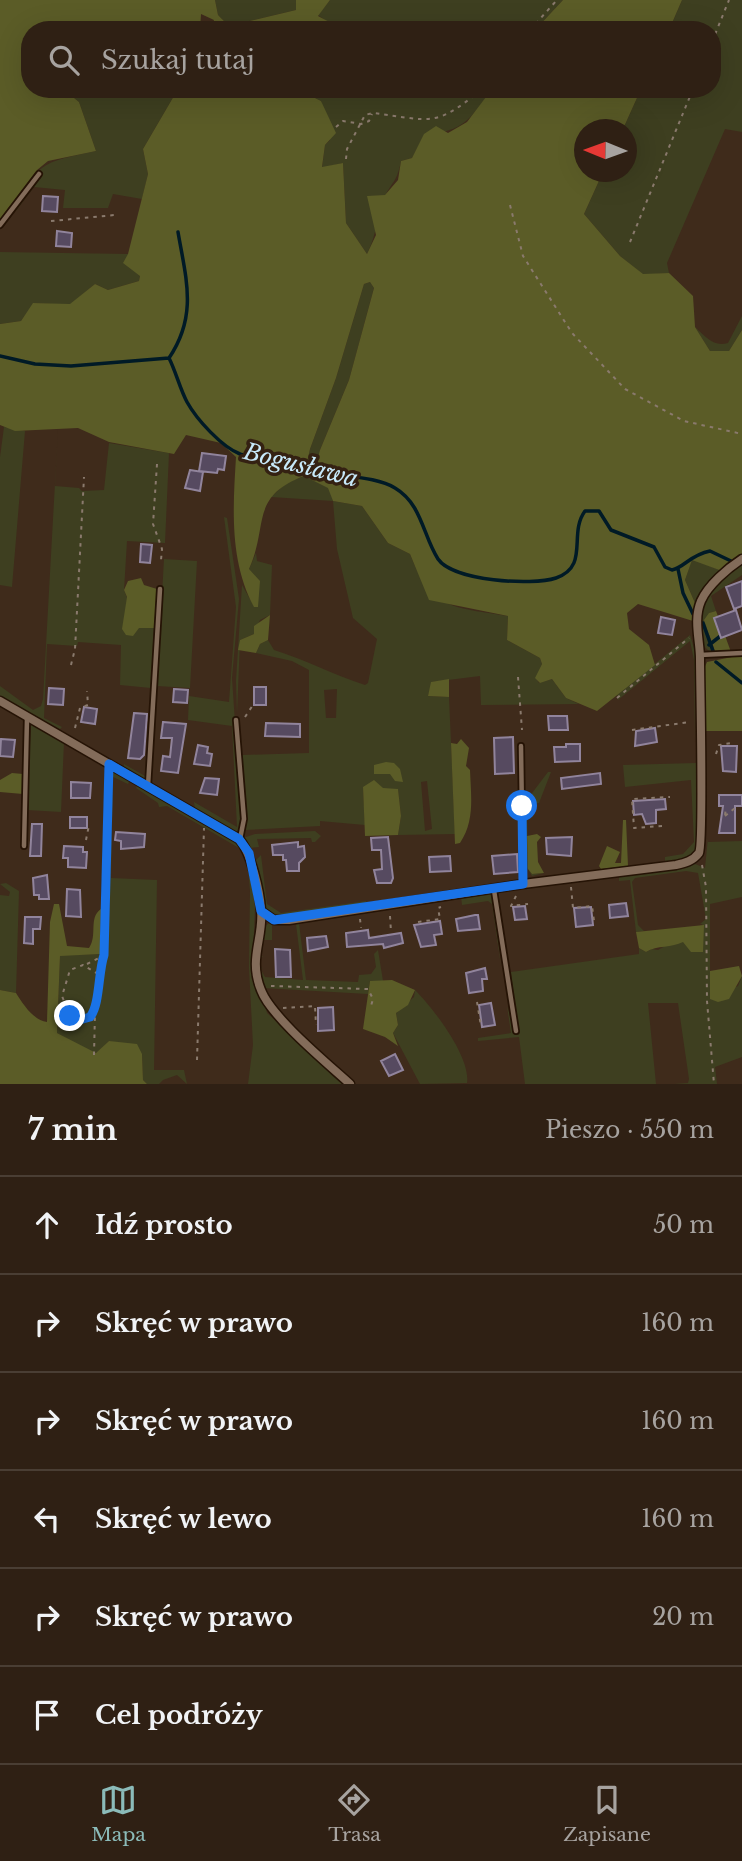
<!DOCTYPE html>
<html lang="pl">
<head>
<meta charset="utf-8">
<style>
	:root { --surface:#2f2014; --page:#37281d; --text:#f1f3f6; --muted:#a7a3a0; --line:#4a3e34; --accent:#8bbbb9 }
	body { margin:0; font-family:"Libre Baskerville",serif; background:var(--page); color:var(--text) }
	.compass { position:absolute; left:574px; top:119px; width:63px; height:63px; border-radius:50%; background:var(--surface); box-shadow:0 7px 28px #0002; rotate:271deg }
	.stop { position:absolute; width:21px; height:21px; margin:-16px; border:5px solid #1a73e8; border-radius:50%; background:#fff }
	.stop.end { background:#1a73e8; border-color:#fff; box-shadow:0 2px 7px #0008 }
	.list { margin:0; padding:0; list-style:none }
	h2 { display:flex; justify-content:space-between; align-items:center; height:91px; margin:0; padding:0 28px; font-size:30px }
	h2 small { font-size:23px; font-weight:400; color:var(--muted) }
	.list li { display:grid; grid-template-columns:46px 1fr auto; gap:21px; align-items:center; box-sizing:border-box; height:98px; padding:0 28px; border-top:2px solid var(--line) }
	.list b { display:block; font-size:26px; white-space:nowrap }
	.list em { font-size:23px; font-style:normal; color:var(--muted) }
	.icon { flex:none; width:38px; height:38px; fill:none; stroke:currentColor; stroke-width:2; stroke-linecap:round; stroke-linejoin:round }
	.map { position:relative; flex:none; width:742px; height:1084px; overflow:hidden }
	.search { position:absolute; background:var(--surface); box-shadow:0 7px 28px #0002; left:21px; right:21px; top:21px; height:77px; display:flex; align-items:center; gap:18px; box-sizing:border-box; padding:0 24px; border-radius:28px; color:var(--muted); font-size:26px }
	.sheet { height:679px; background:var(--surface) }
	nav { display:flex; justify-content:space-around; align-items:center; box-sizing:border-box; height:98px; border-top:2px solid var(--line); background:var(--surface); font-size:19px; color:var(--muted) }
	nav a { display:grid; justify-items:center; gap:4px }
	nav .on { color:var(--accent) }
	.map>svg:first-child { display:block }
	.green { fill:#3e3f20; fill-rule:evenodd }
	.forest { fill:#5b5c27 }
	.lines { fill:none; stroke-linecap:round; stroke-linejoin:round }
	.stream { stroke:#001a26; stroke-width:3.5 }
	.building { fill:#564a60; stroke:#91849c; stroke-width:2 }
	.service-casing { stroke:#251305; stroke-width:8 }
	.minor-casing { stroke:#251305; stroke-width:11 }
	.path { stroke:#8a7a6d; stroke-width:2; stroke-dasharray:3.5 5; stroke-linecap:butt }
	.service { stroke:#836c5a; stroke-width:4.5 }
	.minor { stroke:#836c5a; stroke-width:8 }
	.route { stroke:#1a73e8; stroke-width:9 }
	.labels { text-anchor:middle; stroke-width:7; stroke-linejoin:round; paint-order:stroke }
	.water-label { font-size:23px; font-style:italic; fill:#c7e9fa; stroke:#342112 }
</style>
</head>
<body>
<div class="map">
<svg width="742" height="1084" viewBox="0 0 742 1084">
	<rect width="100%" height="100%" fill="#3f2b1b"/>
	<path class="green" d="M 215,0 L 296,0 L 296,10 L 229,26 L 218,15 Z
		M 330,0 L 563,0 L 535,30 L 339,30 L 318,15 Z
		M 682,0 L 742,0 L 742,132 L 725,129 L 667,263 L 669,273 L 643,275 L 620,256 L 584,214 L 603,172 L 626,172 L 626,130 L 623,129 L 641,89 L 712,89 L 712,30 L 669,30 Z
		M 63,89 L 178,89 L 143,149 L 148,174 L 142,199 L 113,194 L 108,208 L 63,208 L 65,190 L 34,187 L 16,211 L 9,207 C 44,161 40,163 96,151 L 79,102 Z
		M 297,89 L 492,89 C 470,119 464,132 425,134 L 412,158 L 401,161 C 397,182 393,180 385,196 C 377,214 377,235 367,254 L 346,223 L 343,163 L 322,168 L 325,145 L 330,140 L 321,101 Z
		M 0,252 L 128,254 L 140,276 L 139,281 L 108,290 L 95,284 L 70,305 L 34,303 L 21,321 L 0,324 Z
		M 370,282 L 374,288 L 349,380 L 320,450 L 333,501 L 362,506 L 388,543 L 410,554 C 432,611 454,607 508,616 L 507,640 L 540,658 L 542,664 L 536,678 L 539,683 L 552,679 L 566,698 L 579,704 L 481,705 L 480,676 L 432,682 L 428,696 L 449,697 L 455,834 L 398,835 L 401,816 L 398,790 L 363,788 L 365,825 L 320,821 L 320,826 L 245,830 L 240,744 L 246,739 L 241,743 L 242,755 L 309,753 L 309,670 L 292,661 L 256,653 L 260,644 L 268,640 L 274,650 C 306,660 334,675 365,685 L 368,683 L 377,639 L 353,618 L 337,549 L 333,501 L 271,497 L 286,483 L 304,476 L 310,449 L 336,378 L 364,284 ZM 337,689 L 336,718 L 326,718 L 324,690 ZM 427,781 L 432,829 L 425,831 L 421,782 Z
		M 742,316 L 742,330 L 729,351 L 710,351 L 695,327 C 706,337 713,347 728,343 Z
		M 4,427 L 25,431 L 12,587 L 0,585 L 0,457 Z
		M 58,429 L 55,486 L 79,488 L 82,491 L 104,490 L 109,443 L 169,453 L 165,543 L 127,541 L 124,590 L 139,628 L 154,628 L 146,776 L 144,779 L 124,769 L 124,764 L 145,776 L 151,688 L 120,685 L 121,645 L 78,642 L 77,646 L 47,644 L 44,718 L 62,727 L 60,729 L 0,697 L 0,686 L 33,710 L 41,706 L 43,699 Z
		M 224,517 L 227,518 L 239,599 L 232,678 L 242,827 L 235,833 L 195,809 L 194,802 L 237,827 L 232,726 L 188,720 L 189,696 L 229,702 L 236,607 Z
		M 256,553 L 257,561 L 272,565 L 270,615 L 260,620 L 254,634 L 240,640 L 237,714 L 236,681 L 242,585 L 254,606 L 249,569 Z
		M 164,559 L 197,561 L 190,688 L 157,686 Z
		M 692,559 L 722,571 L 702,591 L 695,603 L 685,580 Z
		M 742,565 L 742,575 L 711,596 L 716,611 L 709,613 L 709,637 L 716,654 C 691,649 700,604 711,590 C 719,580 732,572 742,565 Z
		M 690,635 L 696,655 L 695,742 L 694,660 L 690,641 L 618,700 L 617,695 Z
		M 31,724 L 64,742 L 61,812 L 27,810 Z
		M 696,763 C 697,785 705,833 695,852 C 690,862 675,862 665,863 L 665,857 L 683,854 L 694,842 L 691,780 L 625,787 L 623,765 Z
		M 114,770 L 130,780 L 128,784 L 113,777 L 111,878 L 157,880 L 154,1070 L 184,1070 L 187,1084 L 177,1075 L 163,1080 L 159,1084 L 147,1084 L 143,1080 L 142,1054 L 109,1041 L 97,1053 L 91,1052 L 57,1033 L 60,955 L 100,954 L 102,901 L 108,901 L 111,776 Z
		M 548,772 L 551,772 L 539,803 L 531,804 L 527,810 L 528,869 L 532,874 L 544,873 L 532,876 L 526,866 L 523,805 Z
		M 137,786 L 238,843 L 250,866 L 255,908 L 253,955 L 267,1013 L 348,1084 L 248,1084 L 253,1045 L 249,968 L 250,891 L 248,866 L 239,848 L 167,806 L 159,807 L 158,803 L 136,788 Z
		M 315,831 L 321,836 L 315,842 L 312,842 L 311,838 L 257,839 L 259,847 L 249,848 L 243,838 L 255,834 Z
		M 708,838 L 708,842 L 742,841 L 742,897 L 710,904 L 710,998 L 738,986 L 742,976 L 742,1057 L 715,1067 L 717,1084 L 674,1084 L 688,1083 L 689,1079 L 678,1003 L 648,1003 L 656,1084 L 525,1084 L 519,1037 L 478,1041 L 478,1038 L 511,1033 L 507,1006 L 515,1033 L 518,1033 L 511,972 L 639,954 L 639,948 L 646,952 L 652,949 L 658,950 L 703,924 L 700,924 L 706,919 L 698,873 L 686,871 L 635,878 L 632,882 L 638,925 L 644,931 L 636,932 L 630,880 L 619,881 L 619,875 L 695,864 L 705,868 Z
		M 261,855 L 267,904 L 281,913 L 366,901 L 367,905 C 347,908 278,925 265,909 C 257,899 257,874 255,861 Z
		M 6,883 L 19,891 L 16,993 L 0,990 L 0,895 L 9,896 L 10,892 L 0,884 Z
		M 489,892 L 493,898 L 501,966 L 492,904 L 488,901 L 462,905 L 461,896 Z
		M 302,921 L 299,923 L 306,980 L 358,982 L 359,975 L 371,974 L 376,967 L 374,954 L 378,950 L 383,981 L 370,981 L 368,994 L 263,988 L 259,971 L 263,967 L 261,970 L 265,977 L 303,980 L 296,924 L 272,925 L 272,940 L 264,940 L 260,953 L 263,957 L 259,956 L 263,927 L 270,923 Z
		M 415,990 C 433,1008 471,1057 467,1083 L 420,1084 L 393,1033 L 398,1025 L 396,1013 L 414,997 Z"/>
	<path class="forest" d="M 0,0 L 215,0 L 218,15 L 229,26 L 296,10 L 296,0 L 330,0 L 318,16 L 341,28 L 211,30 L 214,20 L 201,14 L 200,30 L 119,30 L 113,24 L 110,30 L 30,30 L 30,89 L 63,89 L 79,102 L 96,151 L 48,161 L 37,170 L 0,219 Z
		M 563,0 L 682,0 L 669,30 L 535,30 Z
		M 178,89 L 297,89 L 321,101 L 336,133 L 325,145 L 322,167 L 343,163 L 346,223 L 367,254 L 376,235 L 367,196 L 385,195 L 398,180 L 401,161 L 412,158 L 424,134 L 436,126 L 448,133 L 467,122 L 492,89 L 641,89 L 623,129 L 584,130 L 584,172 L 603,172 L 584,214 L 620,256 L 643,274 L 669,273 L 693,296 L 695,327 L 710,351 L 729,351 L 742,330 L 742,555 L 722,571 L 692,560 L 685,580 L 695,603 L 693,621 L 638,604 L 627,613 L 629,629 L 649,645 L 655,665 L 597,711 L 566,698 L 552,679 L 540,683 L 535,678 L 542,664 L 540,658 L 507,640 L 508,616 L 429,600 L 410,554 L 388,543 L 362,506 L 333,501 L 328,488 L 312,480 L 320,450 L 349,380 L 374,288 L 370,282 L 364,284 L 336,378 L 310,449 L 304,476 C 249,497 269,525 249,569 L 260,581 L 258,607 L 254,607 C 229,560 233,507 236,457 L 221,443 L 186,435 L 174,454 L 109,442 L 78,428 L 15,431 L 0,425 L 0,324 L 21,321 L 33,303 L 70,304 L 95,284 L 108,290 L 139,281 L 140,276 L 123,263 L 128,254 L 148,174 L 143,149 Z
		M 141,578 L 144,585 L 157,589 L 154,628 L 139,628 L 133,636 L 126,635 L 122,629 L 127,597 L 124,590 L 128,581 Z
		M 716,611 L 731,652 L 716,654 L 704,620 L 709,613 Z
		M 270,615 L 268,640 L 260,644 L 256,653 L 238,650 L 240,640 L 254,634 L 254,626 Z
		M 742,655 L 742,731 L 702,731 L 703,671 L 707,662 Z
		M 449,679 L 449,697 L 428,696 L 431,682 Z
		M 461,739 L 469,748 L 466,766 L 470,770 C 471,796 475,821 460,843 L 455,844 L 451,743 L 457,744 Z
		M 386,762 L 394,763 L 400,769 L 403,782 L 395,781 L 390,774 L 374,774 L 374,765 Z
		M 12,773 L 23,774 L 23,794 L 0,792 L 0,780 Z
		M 374,780 L 383,788 L 398,789 L 401,816 L 398,835 L 365,836 L 363,787 Z
		M 623,820 L 626,820 L 628,866 L 601,869 L 599,866 L 607,846 L 620,852 L 615,863 L 621,863 Z
		M 537,834 L 541,837 L 537,842 L 538,862 L 544,873 L 532,874 L 528,869 L 527,836 Z
		M 54,904 L 59,904 L 67,946 L 89,948 C 98,935 88,918 101,909 L 100,954 L 60,956 L 57,1033 L 96,1053 L 109,1041 L 137,1044 L 142,1054 L 143,1080 L 147,1084 L 0,1084 L 0,990 L 16,993 C 23,1004 33,1020 47,1022 L 50,922 Z
		M 704,925 L 703,952 L 691,952 L 683,942 C 672,948 657,945 646,952 L 639,948 L 636,932 Z
		M 739,966 L 742,976 L 729,999 L 718,1002 L 710,999 L 710,971 Z
		M 392,980 L 415,990 L 408,1005 L 396,1013 L 398,1025 L 393,1033 L 398,1046 L 385,1037 L 363,1029 L 370,981 Z"/>
	<g class="lines">
		<path class="stream" d="M 0,356 L 35,364 L 71,366 L 169,358 C 176,372 180,389 187,402 C 197,420 222,447 240,454 C 252,459 265,451 277,455 C 296,462 312,470 332,474 C 351,477 379,478 395,488 C 422,504 423,536 438,559 C 453,581 532,586 556,578 C 590,566 568,534 585,511 L 599,511 L 611,530 L 654,547 L 665,567 L 672,570 C 685,567 690,555 710,551 L 731,561
			M 169,358 C 198,315 186,279 178,232
			M 678,569 L 683,593 L 693,614
			M 703,623 L 713,651
			M 709,645 L 723,634
			M 716,662 L 742,683"/>
	</g>
	<path class="building" d="M 43,196 L 58,197 L 57,212 L 42,211 Z
		M 57,231 L 72,233 L 71,247 L 56,246 Z
		M 202,453 L 226,456 L 224,470 L 218,469 L 217,473 L 199,471 Z
		M 190,470 L 203,472 L 200,491 L 185,488 Z
		M 141,544 L 152,545 L 150,563 L 140,562 Z
		M 742,581 L 742,606 L 734,609 L 726,587 Z
		M 736,610 L 742,630 L 721,638 L 714,618 Z
		M 661,617 L 675,620 L 672,635 L 658,633 Z
		M 254,687 L 266,687 L 266,705 L 254,705 Z
		M 49,688 L 64,689 L 63,705 L 48,704 Z
		M 174,689 L 188,690 L 187,703 L 173,702 Z
		M 84,707 L 97,709 L 95,724 L 81,722 Z
		M 134,713 L 147,714 L 144,755 L 140,759 L 128,758 Z
		M 548,716 L 567,716 L 568,730 L 549,730 Z
		M 163,722 L 186,724 L 178,773 L 161,771 L 163,756 L 170,757 L 172,738 L 161,738 Z
		M 266,723 L 300,724 L 300,737 L 265,736 Z
		M 655,728 L 657,742 L 635,746 L 636,731 Z
		M 513,737 L 514,773 L 495,774 L 494,738 Z
		M 1,739 L 15,740 L 13,757 L 0,756 Z
		M 566,744 L 580,744 L 580,761 L 555,762 L 554,747 L 566,747 Z
		M 198,745 L 208,747 L 207,753 L 212,754 L 210,766 L 194,764 Z
		M 721,746 L 737,746 L 736,772 L 723,771 Z
		M 600,773 L 601,784 L 562,789 L 561,778 Z
		M 205,778 L 219,779 L 217,795 L 200,793 Z
		M 71,782 L 91,783 L 90,798 L 71,798 Z
		M 719,795 L 742,795 L 742,806 L 735,806 L 735,833 L 719,833 L 723,806 L 719,806 Z
		M 665,799 L 666,809 L 656,810 L 656,823 L 646,824 L 642,814 L 634,815 L 633,801 Z
		M 70,817 L 87,817 L 87,828 L 70,828 Z
		M 32,824 L 42,824 L 41,856 L 30,856 Z
		M 116,832 L 145,834 L 144,847 L 121,849 L 121,841 L 115,840 Z
		M 388,837 L 393,878 L 391,883 L 377,883 L 374,870 L 382,869 L 381,850 L 372,850 L 371,838 Z
		M 572,837 L 571,856 L 547,854 L 546,838 Z
		M 298,842 L 298,847 L 304,846 L 305,857 L 299,863 L 299,871 L 287,871 L 286,860 L 283,860 L 283,855 L 273,855 L 272,845 Z
		M 64,846 L 83,847 L 83,852 L 87,852 L 86,868 L 68,867 L 68,858 L 63,858 Z
		M 517,854 L 518,872 L 494,874 L 492,856 Z
		M 450,856 L 451,871 L 430,872 L 429,857 Z
		M 47,875 L 49,899 L 39,899 L 39,895 L 34,895 L 33,878 Z
		M 67,889 L 80,890 L 81,917 L 66,916 Z
		M 626,903 L 628,916 L 610,918 L 609,905 Z
		M 525,906 L 527,919 L 515,920 L 513,907 Z
		M 591,907 L 593,925 L 576,927 L 574,908 Z
		M 475,915 L 478,915 L 480,929 L 458,931 L 456,919 Z
		M 25,917 L 41,917 L 40,929 L 33,929 L 33,944 L 24,943 Z
		M 440,921 L 442,934 L 434,935 L 436,945 L 421,947 L 414,925 Z
		M 368,930 L 369,938 L 401,933 L 403,943 L 384,948 L 383,944 L 347,947 L 346,933 Z
		M 326,936 L 328,947 L 308,951 L 307,938 Z
		M 275,949 L 290,950 L 291,977 L 276,977 Z
		M 485,968 L 487,979 L 482,979 L 483,991 L 469,993 L 466,973 Z
		M 491,1003 L 495,1025 L 482,1027 L 479,1005 Z
		M 333,1007 L 334,1030 L 318,1031 L 318,1008 Z
		M 395,1054 L 403,1070 L 389,1076 L 381,1061 Z"/>
	<g class="lines">
		<defs>
			<path id="service" d="M 0,225 L 39,174
				M 700,655 L 742,653
				M 236,720 L 244,819 L 240,839
				M 521,746 L 523,883
				M 148,786 L 160,589
				M 24,846 L 27,718
				M 494,890 L 516,1031
				M 105,913 L 109,765"/>
			<path id="minor" d="M 0,701 L 239,839 C 251,852 260,892 261,910 C 264,937 248,959 261,990 C 271,1017 327,1063 350,1084
				M 261,911 L 274,920 L 289,920 L 523,884 L 676,865 C 685,863 693,861 699,853 C 704,843 700,684 700,659 C 700,640 693,620 701,601 C 708,585 728,568 742,559"/>
		</defs>
		<use href="#service" class="service-casing"/>
		<use href="#minor" class="minor-casing"/>
		<path class="path" d="M 530,30 L 557,0
			M 712,42 L 729,0
			M 336,127 L 343,121 L 361,124 L 369,121 L 372,114
			M 346,159 L 347,149 L 365,115 L 373,113 C 431,120 434,129 482,89
			M 510,205 L 523,256 L 572,333 L 625,389 L 684,421 L 742,434
			M 51,221 L 115,215
			M 630,242 L 693,89
			M 157,464 L 153,524 L 162,549 L 161,560
			M 71,665 L 75,649 L 84,477
			M 518,677 L 522,730
			M 617,698 L 689,638
			M 245,717 L 253,705
			M 75,728 L 80,708 L 88,705 L 87,691
			M 632,730 L 690,722
			M 716,754 L 719,745 L 732,743
			M 725,815 L 726,808
			M 725,816 L 735,808
			M 662,826 L 634,828 L 632,799 L 670,797
			M 86,840 L 89,825
			M 702,865 L 706,887 L 707,1001 L 714,1084
			M 571,887 L 573,908 L 592,906 L 594,921
			M 516,896 L 511,906 L 528,904
			M 390,916 L 391,932
			M 360,919 L 361,928
			M 418,922 L 440,919 L 438,908 L 441,907
			M 87,964 L 103,956
			M 98,974 L 83,965 L 70,970 L 62,996 L 70,1016 L 83,1019 L 95,1011 L 98,974 L 104,955 L 105,921
			M 271,986 L 368,989 L 373,999 L 371,1006
			M 477,1002 L 481,1026
			M 283,1008 L 315,1006 L 316,1025
			M 94,1055 L 95,1012
			M 197,1060 L 204,828"/>
		<use href="#service" class="service"/>
		<use href="#minor" class="minor"/>
	</g>
	<g class="lines">
		<path class="route" d="M 70,1016 L 83,1019 L 90,1017 C 100,1005 98,973 104,955 L 109,764 L 239,839 L 249,853 L 261,911 L 274,920 L 523,884 L 522,806"/>
	</g>
	<g class="labels">
		<g class="water-label">
			<text transform="translate(301 465) rotate(14)" y="8">Bogusława</text>
		</g>
	</g>
</svg>
<svg class="compass" viewBox="-18 -18 36 36"><path d="M0-13l5 13h-10z" fill="#e53935"/><path d="M0 13l5-13h-10z" fill="#a7a3a0"/></svg>
<div class="stop" style="left:522px;top:806px"></div>
<div class="stop end" style="left:70px;top:1016px"></div>
<div class="search"><svg class="icon" aria-label="search" viewBox="0 0 24 24"><circle cx="10" cy="10" r="6"/><path d="M15 15l6 6"/></svg>Szukaj tutaj</div>
</div>
<section class="sheet">
<h2>7 min<small>Pieszo · 550 m</small></h2>
<ul class="list">
<li><svg class="icon" aria-label="ahead" viewBox="0 0 24 24"><path d="M12 20V5M6 11l6-6 6 6"/></svg><div><b>Idź prosto</b></div><em>50 m</em></li>
<li><svg class="icon" aria-label="right" viewBox="0 0 24 24"><path d="M7 20v-9h11M14 6l5 5-5 5"/></svg><div><b>Skręć w prawo</b></div><em>160 m</em></li>
<li><svg class="icon" aria-label="right" viewBox="0 0 24 24"><path d="M7 20v-9h11M14 6l5 5-5 5"/></svg><div><b>Skręć w prawo</b></div><em>160 m</em></li>
<li><svg class="icon" aria-label="left" viewBox="0 0 24 24"><path d="M17 20v-9H6M10 6l-5 5 5 5"/></svg><div><b>Skręć w lewo</b></div><em>160 m</em></li>
<li><svg class="icon" aria-label="right" viewBox="0 0 24 24"><path d="M7 20v-9h11M14 6l5 5-5 5"/></svg><div><b>Skręć w prawo</b></div><em>20 m</em></li>
<li><svg class="icon" aria-label="arrive" viewBox="0 0 24 24"><path d="M6 21V4h12l-3 4 3 4H6"/></svg><div><b>Cel podróży</b></div></li>
</ul>
</section>
<nav>
<a class="on"><svg class="icon" aria-label="map" viewBox="0 0 24 24"><path d="M3 6l6-2 6 2 6-2v14l-6 2-6-2-6 2zM9 4v14M15 6v14"/></svg>Mapa</a>
<a><svg class="icon" aria-label="directions" viewBox="0 0 24 24"><path d="M12 3l9 9-9 9-9-9zM9 14v-3h6M13 9l2 2-2 2"/></svg>Trasa</a>
<a><svg class="icon" aria-label="saved" viewBox="0 0 24 24"><path d="M7 4h10v16l-5-4-5 4z"/></svg>Zapisane</a>
</nav>
</body>
</html>
